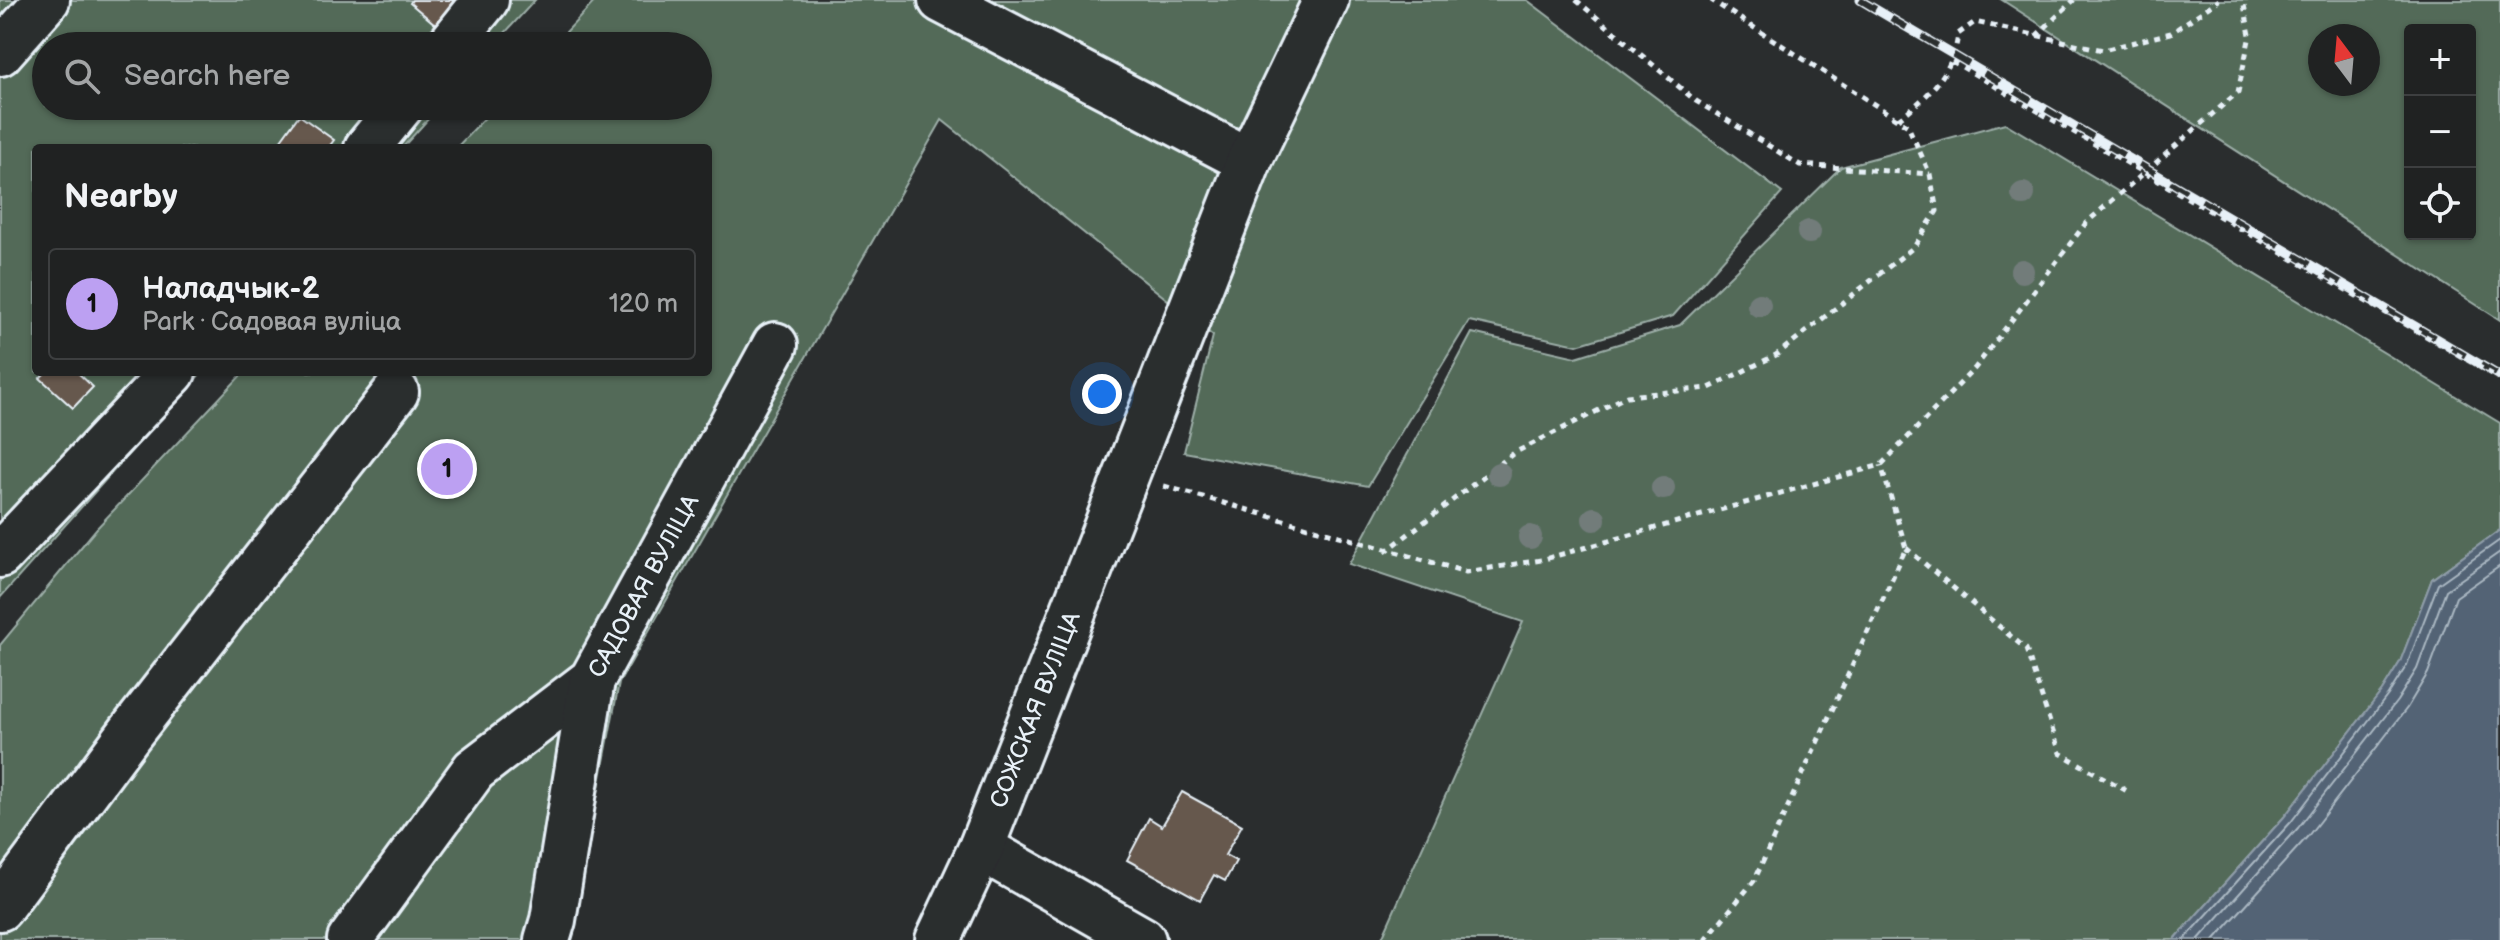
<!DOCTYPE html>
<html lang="en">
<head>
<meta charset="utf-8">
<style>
	:root { --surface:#202222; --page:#282a2a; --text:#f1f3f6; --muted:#a2a4a5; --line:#3d3f40; --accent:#bca0f2 }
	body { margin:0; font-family:"Balsamiq Sans",sans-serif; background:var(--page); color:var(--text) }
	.controls { position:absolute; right:24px; top:24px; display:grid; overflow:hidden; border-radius:8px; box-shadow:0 2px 6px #0004 }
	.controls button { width:72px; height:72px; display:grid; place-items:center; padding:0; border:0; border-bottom:2px solid var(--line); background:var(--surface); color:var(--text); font:40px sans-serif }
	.compass { position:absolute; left:2308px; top:24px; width:72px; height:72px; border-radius:50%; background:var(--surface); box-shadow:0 2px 6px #0004; rotate:344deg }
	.you { position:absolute; left:1102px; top:394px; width:28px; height:28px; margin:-20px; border:6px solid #fff; border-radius:50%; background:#1a73e8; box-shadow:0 0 0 12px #1a73e833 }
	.badge { display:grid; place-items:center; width:52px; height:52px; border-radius:50%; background:var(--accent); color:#111; font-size:26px; font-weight:700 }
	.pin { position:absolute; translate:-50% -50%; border:4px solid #fff; box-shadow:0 2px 8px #0006 }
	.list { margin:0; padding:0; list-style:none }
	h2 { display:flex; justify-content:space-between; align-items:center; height:104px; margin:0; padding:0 32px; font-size:34px }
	h2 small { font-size:26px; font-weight:400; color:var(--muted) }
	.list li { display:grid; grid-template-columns:52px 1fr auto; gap:24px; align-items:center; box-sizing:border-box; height:112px; margin:0 16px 16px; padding:0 16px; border:2px solid var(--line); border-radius:8px }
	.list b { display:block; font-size:30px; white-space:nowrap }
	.list p { margin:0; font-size:26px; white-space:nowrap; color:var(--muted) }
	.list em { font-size:26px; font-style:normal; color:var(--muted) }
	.icon { flex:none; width:44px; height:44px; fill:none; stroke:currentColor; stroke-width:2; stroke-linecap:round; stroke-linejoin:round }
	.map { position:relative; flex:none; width:2500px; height:940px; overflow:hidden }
	.search { position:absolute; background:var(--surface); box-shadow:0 2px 6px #0004; left:32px; top:32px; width:680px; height:88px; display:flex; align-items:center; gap:20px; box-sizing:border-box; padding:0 28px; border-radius:44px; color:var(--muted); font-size:30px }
	.panel { position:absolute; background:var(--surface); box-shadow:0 2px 6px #0004; left:32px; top:144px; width:680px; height:232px; border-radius:8px }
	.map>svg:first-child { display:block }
	.green { fill:#526b59; stroke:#9daea8; stroke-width:2; fill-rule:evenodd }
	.water { fill:#536475; stroke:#8f9ca9; stroke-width:2 }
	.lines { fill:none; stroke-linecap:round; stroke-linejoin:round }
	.shore { stroke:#acb9c4; stroke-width:2 }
	.building { fill:#66584d; stroke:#e8f1f8; stroke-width:2 }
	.minor-casing { stroke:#e8f1f8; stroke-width:50 }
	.path { stroke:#e8f1f8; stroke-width:5; stroke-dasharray:6 6; stroke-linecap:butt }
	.minor { stroke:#2a2d2e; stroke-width:44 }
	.rail-casing { stroke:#e8f1f8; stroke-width:9 }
	.rail { stroke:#2a2d2e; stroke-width:6; stroke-dasharray:18; stroke-linecap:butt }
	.path-bridge { stroke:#e8f1f8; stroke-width:5; stroke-dasharray:6 6; stroke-linecap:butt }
	.tree { fill:#727b7a }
	.labels { text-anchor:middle; stroke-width:6; stroke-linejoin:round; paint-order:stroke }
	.street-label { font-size:24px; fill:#e8f1f8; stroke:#2a2d2e }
</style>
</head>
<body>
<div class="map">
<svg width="2500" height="940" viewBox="0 0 2500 940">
	<rect width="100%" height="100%" fill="#2a2d2e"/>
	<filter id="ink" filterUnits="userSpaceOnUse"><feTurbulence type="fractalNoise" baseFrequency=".0125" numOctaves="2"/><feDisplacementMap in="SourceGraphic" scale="16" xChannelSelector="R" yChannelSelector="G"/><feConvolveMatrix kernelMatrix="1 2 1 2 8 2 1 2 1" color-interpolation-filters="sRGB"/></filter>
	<g filter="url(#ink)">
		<path class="green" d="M 0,0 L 535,0 L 493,46 L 46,46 L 46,106 L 440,106 L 402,148 L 36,148 L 36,372 L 202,372 L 0,598 Z
			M 596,0 L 1527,0 L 1782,193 L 1673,316 L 1577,345 L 1469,321 L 1368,486 L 1184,452 L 1213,336 L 942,120 L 619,683 L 570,940 L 0,940 L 0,645 L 96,529 L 244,372 L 708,372 L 708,148 L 456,148 L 496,106 L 698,106 L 698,46 L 553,46 Z
			M 2002,0 L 2500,0 L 2500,320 ZM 2410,30 L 2470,30 L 2470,234 L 2410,234 ZM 2368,36 L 2368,84 L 2320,84 L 2320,36 Z
			M 2005,123 L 2500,423 L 2500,530 L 2432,579 L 2400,662 L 2382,691 L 2284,817 L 2174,940 L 1381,940 L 1523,622 L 1349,564 L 1472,333 L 1576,357 L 1680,325 L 1841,167 Z"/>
		<path class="water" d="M 2500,530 L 2500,940 L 2174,940 L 2284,817 L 2382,691 L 2400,662 L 2432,579 Z"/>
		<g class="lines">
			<path class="shore" d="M 2184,940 L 2291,822 L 2388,695 L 2407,665 L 2438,584 L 2500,540
				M 2198,940 L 2298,828 L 2397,701 L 2417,669 L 2446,590 L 2500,552
				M 2214,940 L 2308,836 L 2407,708 L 2428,673 L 2456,597 L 2500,566"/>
		</g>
		<path class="building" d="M 412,0 L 454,0 L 435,24 L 410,3 Z
			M 386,32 L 404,46 L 375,46 Z
			M 299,115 L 334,140 L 328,148 L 283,148 L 278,144 Z
			M 46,372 L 77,372 L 93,387 L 73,408 L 40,378 Z
			M 1182,792 L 1242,825 L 1225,855 L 1236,861 L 1225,881 L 1214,875 L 1200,900 L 1127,860 L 1149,818 L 1162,826 Z"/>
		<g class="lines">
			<defs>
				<g id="minor">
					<path d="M 941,0 L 1249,161"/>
					<path d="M 449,46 L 486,0"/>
					<path d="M 0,53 L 47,0"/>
					<path d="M 367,148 L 401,106"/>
					<path d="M 0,555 L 173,372"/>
					<path d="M 981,848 L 1143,940"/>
					<path d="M 0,908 L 130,733 L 396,392"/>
					<path id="s1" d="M 350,940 L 474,770 L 592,680 L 775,345"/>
					<path d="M 547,940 L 553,920 L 592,680"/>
					<path id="s2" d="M 938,940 L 981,848 L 1249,161 L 1326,0"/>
				</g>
			</defs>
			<use href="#minor" class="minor-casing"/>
			<path class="path" d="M 1576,0 L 1696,101 L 1800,165 L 1930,174
				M 2036,36 L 2074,0
				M 1952,61 L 2041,113
				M 1898,119 C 1928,97 1954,72 1958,34 L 1975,22 L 2103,50 L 2171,33 L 2219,0
				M 1164,486 L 1466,572 L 1541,560 L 1881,465 L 1975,368 L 2086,223 L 2238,92 L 2250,35 L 2243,0
				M 1906,548 L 2026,649 L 2060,753 L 2127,791
				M 1385,552 L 1514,453 L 1627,396 L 1709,388 L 1776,355 L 1914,247 L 1937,211 L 1930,174 L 1908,126 L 1711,0
				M 1705,940 L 1754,881 L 1906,548 L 1881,465"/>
			<use href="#minor" class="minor"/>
			<defs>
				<path id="rail" d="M 1860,0 L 2500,376"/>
			</defs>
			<use href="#rail" class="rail-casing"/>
			<use href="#rail" class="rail"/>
			<path class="path-bridge" d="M 2041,113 L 2500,379"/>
		</g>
		<g class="tree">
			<circle cx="2023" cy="194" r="12"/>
			<circle cx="1809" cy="232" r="12"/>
			<circle cx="2022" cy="271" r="12"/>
			<circle cx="1759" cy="305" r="12"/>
			<circle cx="1499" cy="474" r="12"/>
			<circle cx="1663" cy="488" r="12"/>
			<circle cx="1594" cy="519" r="12"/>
			<circle cx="1530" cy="537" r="12"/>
		</g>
	</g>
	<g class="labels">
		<g class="street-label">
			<text dy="8" stroke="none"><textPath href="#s1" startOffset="466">САДОВАЯ ВУЛІЦА</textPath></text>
			<text dy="8" stroke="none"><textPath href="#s2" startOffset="250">СОЖСКАЯ ВУЛІЦА</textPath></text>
		</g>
	</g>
</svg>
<div class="controls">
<button>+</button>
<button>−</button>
<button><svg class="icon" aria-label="locate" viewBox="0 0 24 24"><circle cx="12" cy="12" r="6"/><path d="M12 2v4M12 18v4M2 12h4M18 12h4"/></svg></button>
</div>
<svg class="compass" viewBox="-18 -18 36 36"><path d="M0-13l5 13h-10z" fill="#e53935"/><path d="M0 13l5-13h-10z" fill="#a2a4a5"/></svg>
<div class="you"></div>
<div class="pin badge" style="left:447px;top:469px">1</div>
<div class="search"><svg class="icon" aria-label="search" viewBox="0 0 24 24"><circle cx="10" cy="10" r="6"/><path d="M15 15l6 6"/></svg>Search here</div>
<section class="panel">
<h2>Nearby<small></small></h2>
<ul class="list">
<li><span class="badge">1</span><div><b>Наладчык-2</b><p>Park · Садовая вуліца</p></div><em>120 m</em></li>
</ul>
</section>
</div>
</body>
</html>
